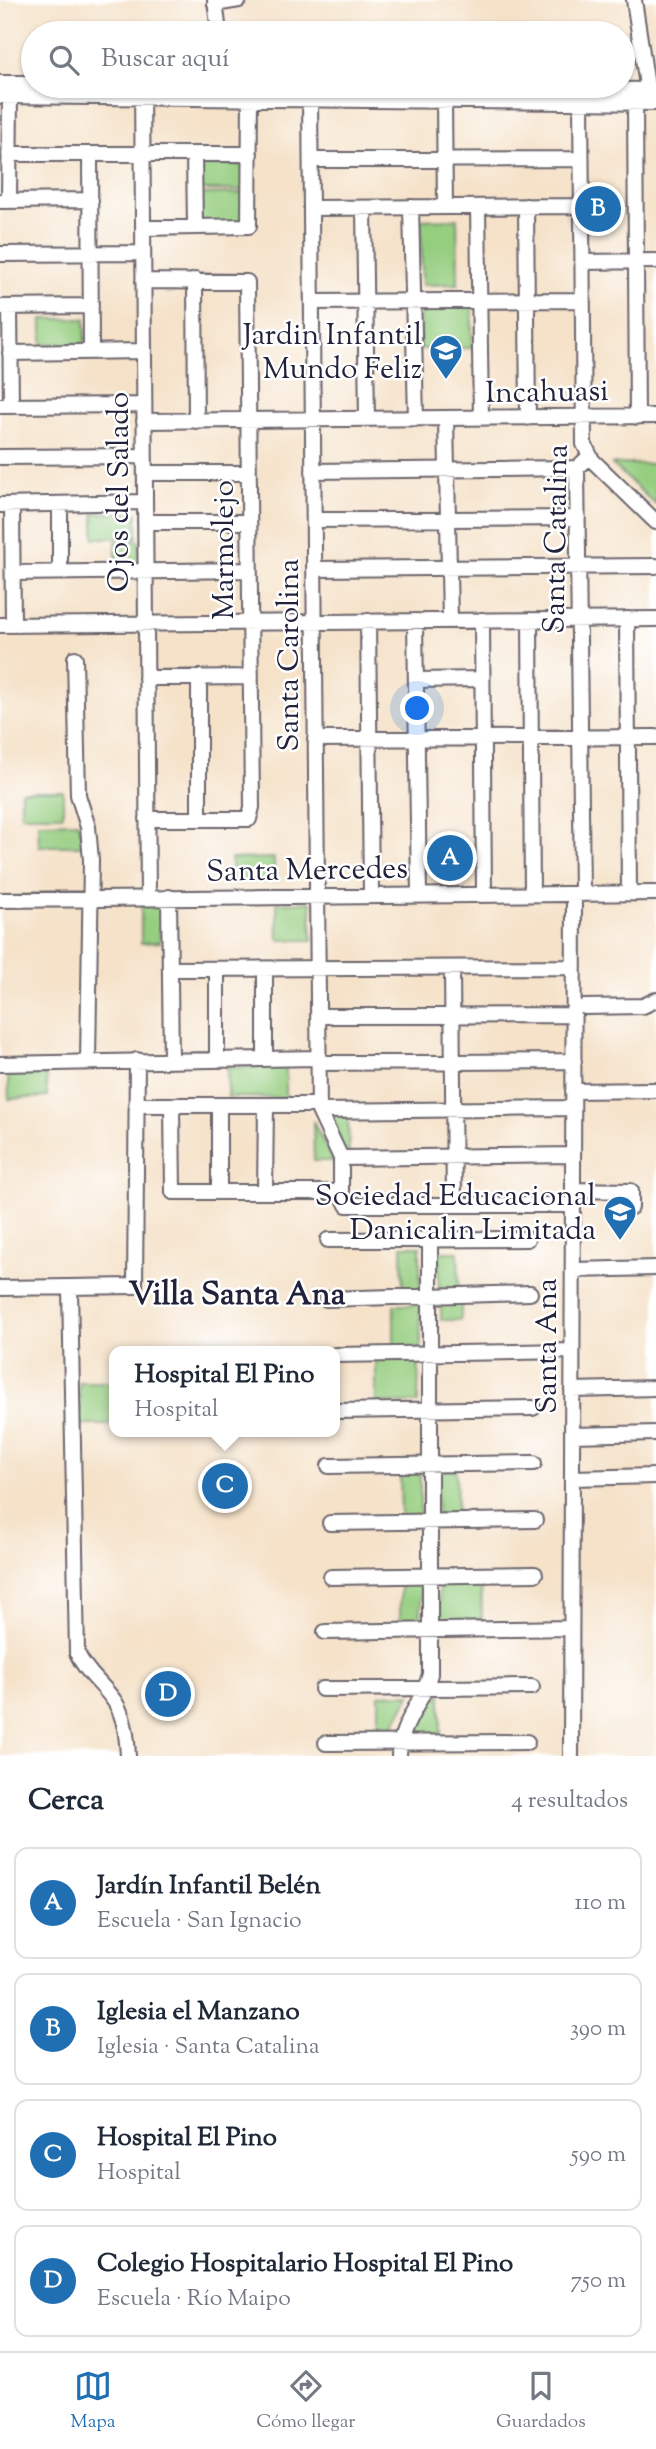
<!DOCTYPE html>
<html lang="es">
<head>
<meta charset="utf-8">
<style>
	:root { --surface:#fff; --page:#f2f2f3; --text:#1f2937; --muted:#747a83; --line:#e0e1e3; --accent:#1f6fb2 }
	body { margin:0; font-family:"Sorts Mill Goudy",serif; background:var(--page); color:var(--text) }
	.you { position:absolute; left:418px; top:709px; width:24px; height:24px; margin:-18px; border:5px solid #fff; border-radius:50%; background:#1a73e8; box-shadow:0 0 0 10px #1a73e833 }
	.badge { display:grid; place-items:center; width:46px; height:46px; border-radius:50%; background:var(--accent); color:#fff; font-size:23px; font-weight:700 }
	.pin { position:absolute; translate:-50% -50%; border:4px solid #fff; box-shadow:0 2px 7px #0006 }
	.popup { position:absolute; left:109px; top:1346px; width:231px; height:91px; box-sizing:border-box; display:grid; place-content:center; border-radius:14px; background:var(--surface); filter:drop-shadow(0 2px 5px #0005); font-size:23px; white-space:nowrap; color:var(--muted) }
	.popup b { font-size:26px; color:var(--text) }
	.popup::after { content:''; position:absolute; left:50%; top:100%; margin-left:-14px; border:14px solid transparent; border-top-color:var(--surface) }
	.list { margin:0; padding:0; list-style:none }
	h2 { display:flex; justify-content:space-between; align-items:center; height:91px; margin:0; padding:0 28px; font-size:30px }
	h2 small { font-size:23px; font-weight:400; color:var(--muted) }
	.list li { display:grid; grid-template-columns:46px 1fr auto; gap:21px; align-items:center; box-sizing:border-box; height:112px; margin:0 14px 14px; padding:0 14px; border:2px solid var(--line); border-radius:14px }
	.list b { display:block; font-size:26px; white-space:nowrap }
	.list p { margin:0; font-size:23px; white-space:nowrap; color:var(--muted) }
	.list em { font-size:23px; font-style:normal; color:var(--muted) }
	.icon { flex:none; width:38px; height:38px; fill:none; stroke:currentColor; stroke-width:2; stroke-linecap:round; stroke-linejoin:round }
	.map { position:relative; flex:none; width:656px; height:1756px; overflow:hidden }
	.search { position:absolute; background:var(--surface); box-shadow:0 2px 5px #0004; left:21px; right:21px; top:21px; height:77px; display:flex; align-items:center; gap:18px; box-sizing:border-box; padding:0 24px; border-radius:38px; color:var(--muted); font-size:26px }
	.sheet { height:595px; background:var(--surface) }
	nav { display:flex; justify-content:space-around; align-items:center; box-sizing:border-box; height:98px; border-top:2px solid var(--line); background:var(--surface); font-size:19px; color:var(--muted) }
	nav a { display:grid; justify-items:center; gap:4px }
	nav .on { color:var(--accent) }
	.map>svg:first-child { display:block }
	.green { fill:#96ce80; stroke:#5c785e; stroke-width:2 }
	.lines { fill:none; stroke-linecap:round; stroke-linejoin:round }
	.minor-casing { stroke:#6c656d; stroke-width:18 }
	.minor { stroke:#fff; stroke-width:14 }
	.labels { text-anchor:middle; stroke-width:5; stroke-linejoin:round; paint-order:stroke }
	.poi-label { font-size:30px; fill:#22223b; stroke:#fff; text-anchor:end }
	.street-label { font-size:30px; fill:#22223b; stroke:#fff }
	.neighbourhood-label { font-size:32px; font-weight:bold; fill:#22223b; stroke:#fff }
</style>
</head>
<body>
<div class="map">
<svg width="656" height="1756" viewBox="0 0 656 1756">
	<rect width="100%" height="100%" fill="#fff"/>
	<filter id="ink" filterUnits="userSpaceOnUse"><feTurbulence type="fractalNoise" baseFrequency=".0143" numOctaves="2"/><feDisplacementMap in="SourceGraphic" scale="14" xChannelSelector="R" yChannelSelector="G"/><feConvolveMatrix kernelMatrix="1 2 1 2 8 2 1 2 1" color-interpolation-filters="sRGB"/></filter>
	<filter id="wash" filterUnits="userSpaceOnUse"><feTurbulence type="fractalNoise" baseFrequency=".00686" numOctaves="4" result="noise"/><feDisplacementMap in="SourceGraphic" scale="28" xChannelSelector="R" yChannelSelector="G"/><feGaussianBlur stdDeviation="1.57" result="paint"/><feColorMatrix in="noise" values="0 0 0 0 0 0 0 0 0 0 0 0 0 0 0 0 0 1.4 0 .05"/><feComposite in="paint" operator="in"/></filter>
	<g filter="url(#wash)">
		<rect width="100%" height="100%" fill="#f5e2c9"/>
		<path class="green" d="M 201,165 L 244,165 L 244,190 L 201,190 Z
			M 247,193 L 247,224 L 199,224 L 198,194 Z
			M 457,219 L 458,284 L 422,285 L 421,220 Z
			M 420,305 L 472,305 L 472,348 L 420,349 Z
			M 42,319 L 85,319 L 85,344 L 42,344 Z
			M 612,464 L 656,464 L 656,505 Z
			M 94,513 L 137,513 L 137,538 L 94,538 Z
			M 116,541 L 139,541 L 139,567 L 116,567 Z
			M 21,791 L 63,791 L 63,815 L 21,815 Z
			M 78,822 L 84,846 L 39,846 L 38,823 Z
			M 274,858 L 274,881 L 232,883 L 231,859 Z
			M 311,902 L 312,940 L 278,940 L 277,903 Z
			M 141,905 L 160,905 L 160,942 L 141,943 Z
			M 227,1067 L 286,1067 L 286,1098 L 228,1097 Z
			M 46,1074 L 47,1097 L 9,1099 L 8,1076 Z
			M 328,1115 L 348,1116 L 349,1152 L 344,1152 Z
			M 313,1121 L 333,1161 L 314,1161 Z
			M 402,1246 L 420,1246 L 420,1293 L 403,1293 Z
			M 438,1252 L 458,1252 L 459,1288 L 439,1289 Z
			M 441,1300 L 461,1300 L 461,1320 L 441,1320 Z
			M 394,1305 L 420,1305 L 421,1349 L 394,1349 Z
			M 419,1358 L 418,1403 L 376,1403 L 376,1359 Z
			M 79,1382 L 113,1382 L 113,1425 L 80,1425 Z
			M 400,1470 L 420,1470 L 420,1518 L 401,1518 Z
			M 437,1470 L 456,1470 L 457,1515 L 437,1515 Z
			M 481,1581 L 482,1620 L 439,1620 L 439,1582 Z
			M 400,1583 L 421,1583 L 421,1627 L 400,1627 Z
			M 411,1694 L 387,1737 L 379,1739 L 379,1695 Z
			M 441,1694 L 441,1737 L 407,1739 L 432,1695 Z"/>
	</g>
	<g filter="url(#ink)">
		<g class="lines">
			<defs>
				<path id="minor" d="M 215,0 L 219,33
					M 634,0 L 649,99
					M 215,4 L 239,0
					M 0,83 L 33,83
					M 142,86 L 148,897
					M 202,86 L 656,90
					M 0,96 L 656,103
					M 310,99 L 319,1111 L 341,1158 L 341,1192 L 347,1205 L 573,1205
					M 444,101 L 445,207
					M 581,102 L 584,444 L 592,460 L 656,522
					M 635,103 L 637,417
					M 9,154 L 250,154
					M 90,154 L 91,352
					M 194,154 L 195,227
					M 311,160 L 581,159
					M 1,201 L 91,200
					M 9,201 L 10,96
					M 526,206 L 528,418
					M 411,207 L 416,419
					M 478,207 L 481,418
					M 311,208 L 581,206
					M 364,208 L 367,419
					M 143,228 L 249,226 L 250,98
					M 0,254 L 143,253
					M 582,262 L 656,261
					M 195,280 L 196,421
					M 143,281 L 247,282 L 252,807 L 249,819 L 147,819
					M 312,302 L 582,300
					M 0,307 L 91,306
					M 10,307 L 11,406
					M 10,353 L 144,351
					M 0,406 L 144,405
					M 446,419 L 450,621
					M 144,421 L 656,416
					M 0,457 L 144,456
					M 313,471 L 577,468
					M 145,473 L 249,473
					M 60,504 L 60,572
					M 0,505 L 145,502
					M 12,505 L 13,625
					M 314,520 L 578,518
					M 145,522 L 249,522
					M 314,569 L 656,566
					M 13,573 L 249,570
					M 627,619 L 629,893
					M 482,620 L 484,894
					M 530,620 L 532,894
					M 368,621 L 371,895
					M 415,621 L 419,894
					M 0,625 L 656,619
					M 75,658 L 78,795 L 88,827 L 91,860 L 88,1062
					M 199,677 L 199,819
					M 146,678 L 250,677
					M 416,680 L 482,679
					M 315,739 L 656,737
					M 582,894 L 577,468 L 589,457
					M 169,897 L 171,1060
					M 0,900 L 656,893
					M 452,968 L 454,1205
					M 170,969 L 574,967
					M 217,969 L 217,1059
					M 265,969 L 265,1059
					M 585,1007 L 643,1006 L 656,1000
					M 318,1016 L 574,1015
					M 318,1063 L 574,1061
					M 0,1064 L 318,1058
					M 573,1091 L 656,1090
					M 136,1105 L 318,1105
					M 172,1105 L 173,1192 L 341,1192
					M 219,1105 L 219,1192
					M 319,1111 L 573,1108
					M 341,1158 L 573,1155
					M 573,1190 L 631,1191 L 631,1207
					M 265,1192 L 266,1105
					M 328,1240 L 527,1239
					M 573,1270 L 656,1268
					M 0,1288 L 135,1286 L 137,1060
					M 70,1288 L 77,1653 C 86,1673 103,1684 115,1702 C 125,1718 127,1737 128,1756
					M 326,1299 L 530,1293
					M 335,1355 L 572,1351
					M 572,1390 L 656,1388
					M 335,1411 L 533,1408
					M 572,1435 L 656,1433
					M 329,1466 L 534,1463
					M 572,1478 L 656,1476
					M 330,1523 L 535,1520
					M 331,1577 L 535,1574
					M 325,1632 L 571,1628
					M 322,1689 L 532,1687
					M 326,1743 L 527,1742
					M 399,1756 C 399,1725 423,1703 430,1674 L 430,1240
					M 571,1756 L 574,894"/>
			</defs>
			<use href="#minor" class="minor-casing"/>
			<use href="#minor" class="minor"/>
		</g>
	</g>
	<defs>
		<symbol id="school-pin" viewBox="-11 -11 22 30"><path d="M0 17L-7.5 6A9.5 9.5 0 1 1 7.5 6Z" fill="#1f6fb2" stroke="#fff"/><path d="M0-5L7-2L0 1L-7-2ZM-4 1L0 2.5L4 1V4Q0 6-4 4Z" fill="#fff"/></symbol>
	</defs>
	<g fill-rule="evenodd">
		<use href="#school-pin" x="427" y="332" width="38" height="52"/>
		<use href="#school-pin" x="601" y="1193" width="38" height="52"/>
	</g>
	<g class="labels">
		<g class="poi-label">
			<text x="422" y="344">Jardin Infantil<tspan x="422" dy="34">Mundo Feliz</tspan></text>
			<text x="596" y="1205">Sociedad Educacional<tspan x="596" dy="34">Danicalin Limitada</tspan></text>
		</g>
		<g class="street-label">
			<text transform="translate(547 391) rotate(-1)" y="10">Incahuasi</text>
			<text transform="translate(118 492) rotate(-90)" y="10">Ojos del Salado</text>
			<text transform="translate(555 539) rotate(-89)" y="10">Santa Catalina</text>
			<text transform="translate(223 550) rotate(-90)" y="10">Marmolejo</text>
			<text transform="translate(288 655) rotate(-90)" y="10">Santa Carolina</text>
			<text transform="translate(307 869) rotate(-1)" y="10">Santa Mercedes</text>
			<text transform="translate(546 1346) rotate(-90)" y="10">Santa Ana</text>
		</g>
		<g class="neighbourhood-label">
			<text x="237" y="1304">Villa Santa Ana</text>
		</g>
	</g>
</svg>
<div class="you"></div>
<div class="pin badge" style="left:450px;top:858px">A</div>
<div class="pin badge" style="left:598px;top:209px">B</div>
<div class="pin badge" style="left:225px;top:1486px">C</div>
<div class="popup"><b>Hospital El Pino</b>Hospital</div>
<div class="pin badge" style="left:168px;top:1694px">D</div>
<div class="search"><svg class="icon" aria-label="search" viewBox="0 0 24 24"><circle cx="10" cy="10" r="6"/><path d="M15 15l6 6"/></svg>Buscar aquí</div>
</div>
<section class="sheet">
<h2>Cerca<small>4 resultados</small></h2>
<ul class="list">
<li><span class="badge">A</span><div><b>Jardín Infantil Belén</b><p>Escuela · San Ignacio</p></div><em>110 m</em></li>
<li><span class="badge">B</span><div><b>Iglesia el Manzano</b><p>Iglesia · Santa Catalina</p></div><em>390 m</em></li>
<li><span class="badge">C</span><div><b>Hospital El Pino</b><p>Hospital</p></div><em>590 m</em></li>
<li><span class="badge">D</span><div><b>Colegio Hospitalario Hospital El Pino</b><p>Escuela · Río Maipo</p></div><em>750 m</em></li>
</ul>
</section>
<nav>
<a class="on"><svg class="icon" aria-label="map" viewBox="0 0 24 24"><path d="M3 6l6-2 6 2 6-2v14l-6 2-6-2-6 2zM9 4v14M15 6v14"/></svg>Mapa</a>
<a><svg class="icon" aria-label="directions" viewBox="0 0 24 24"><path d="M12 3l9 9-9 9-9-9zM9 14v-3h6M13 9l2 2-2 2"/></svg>Cómo llegar</a>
<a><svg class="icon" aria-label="saved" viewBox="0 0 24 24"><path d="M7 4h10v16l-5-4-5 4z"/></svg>Guardados</a>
</nav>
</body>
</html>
